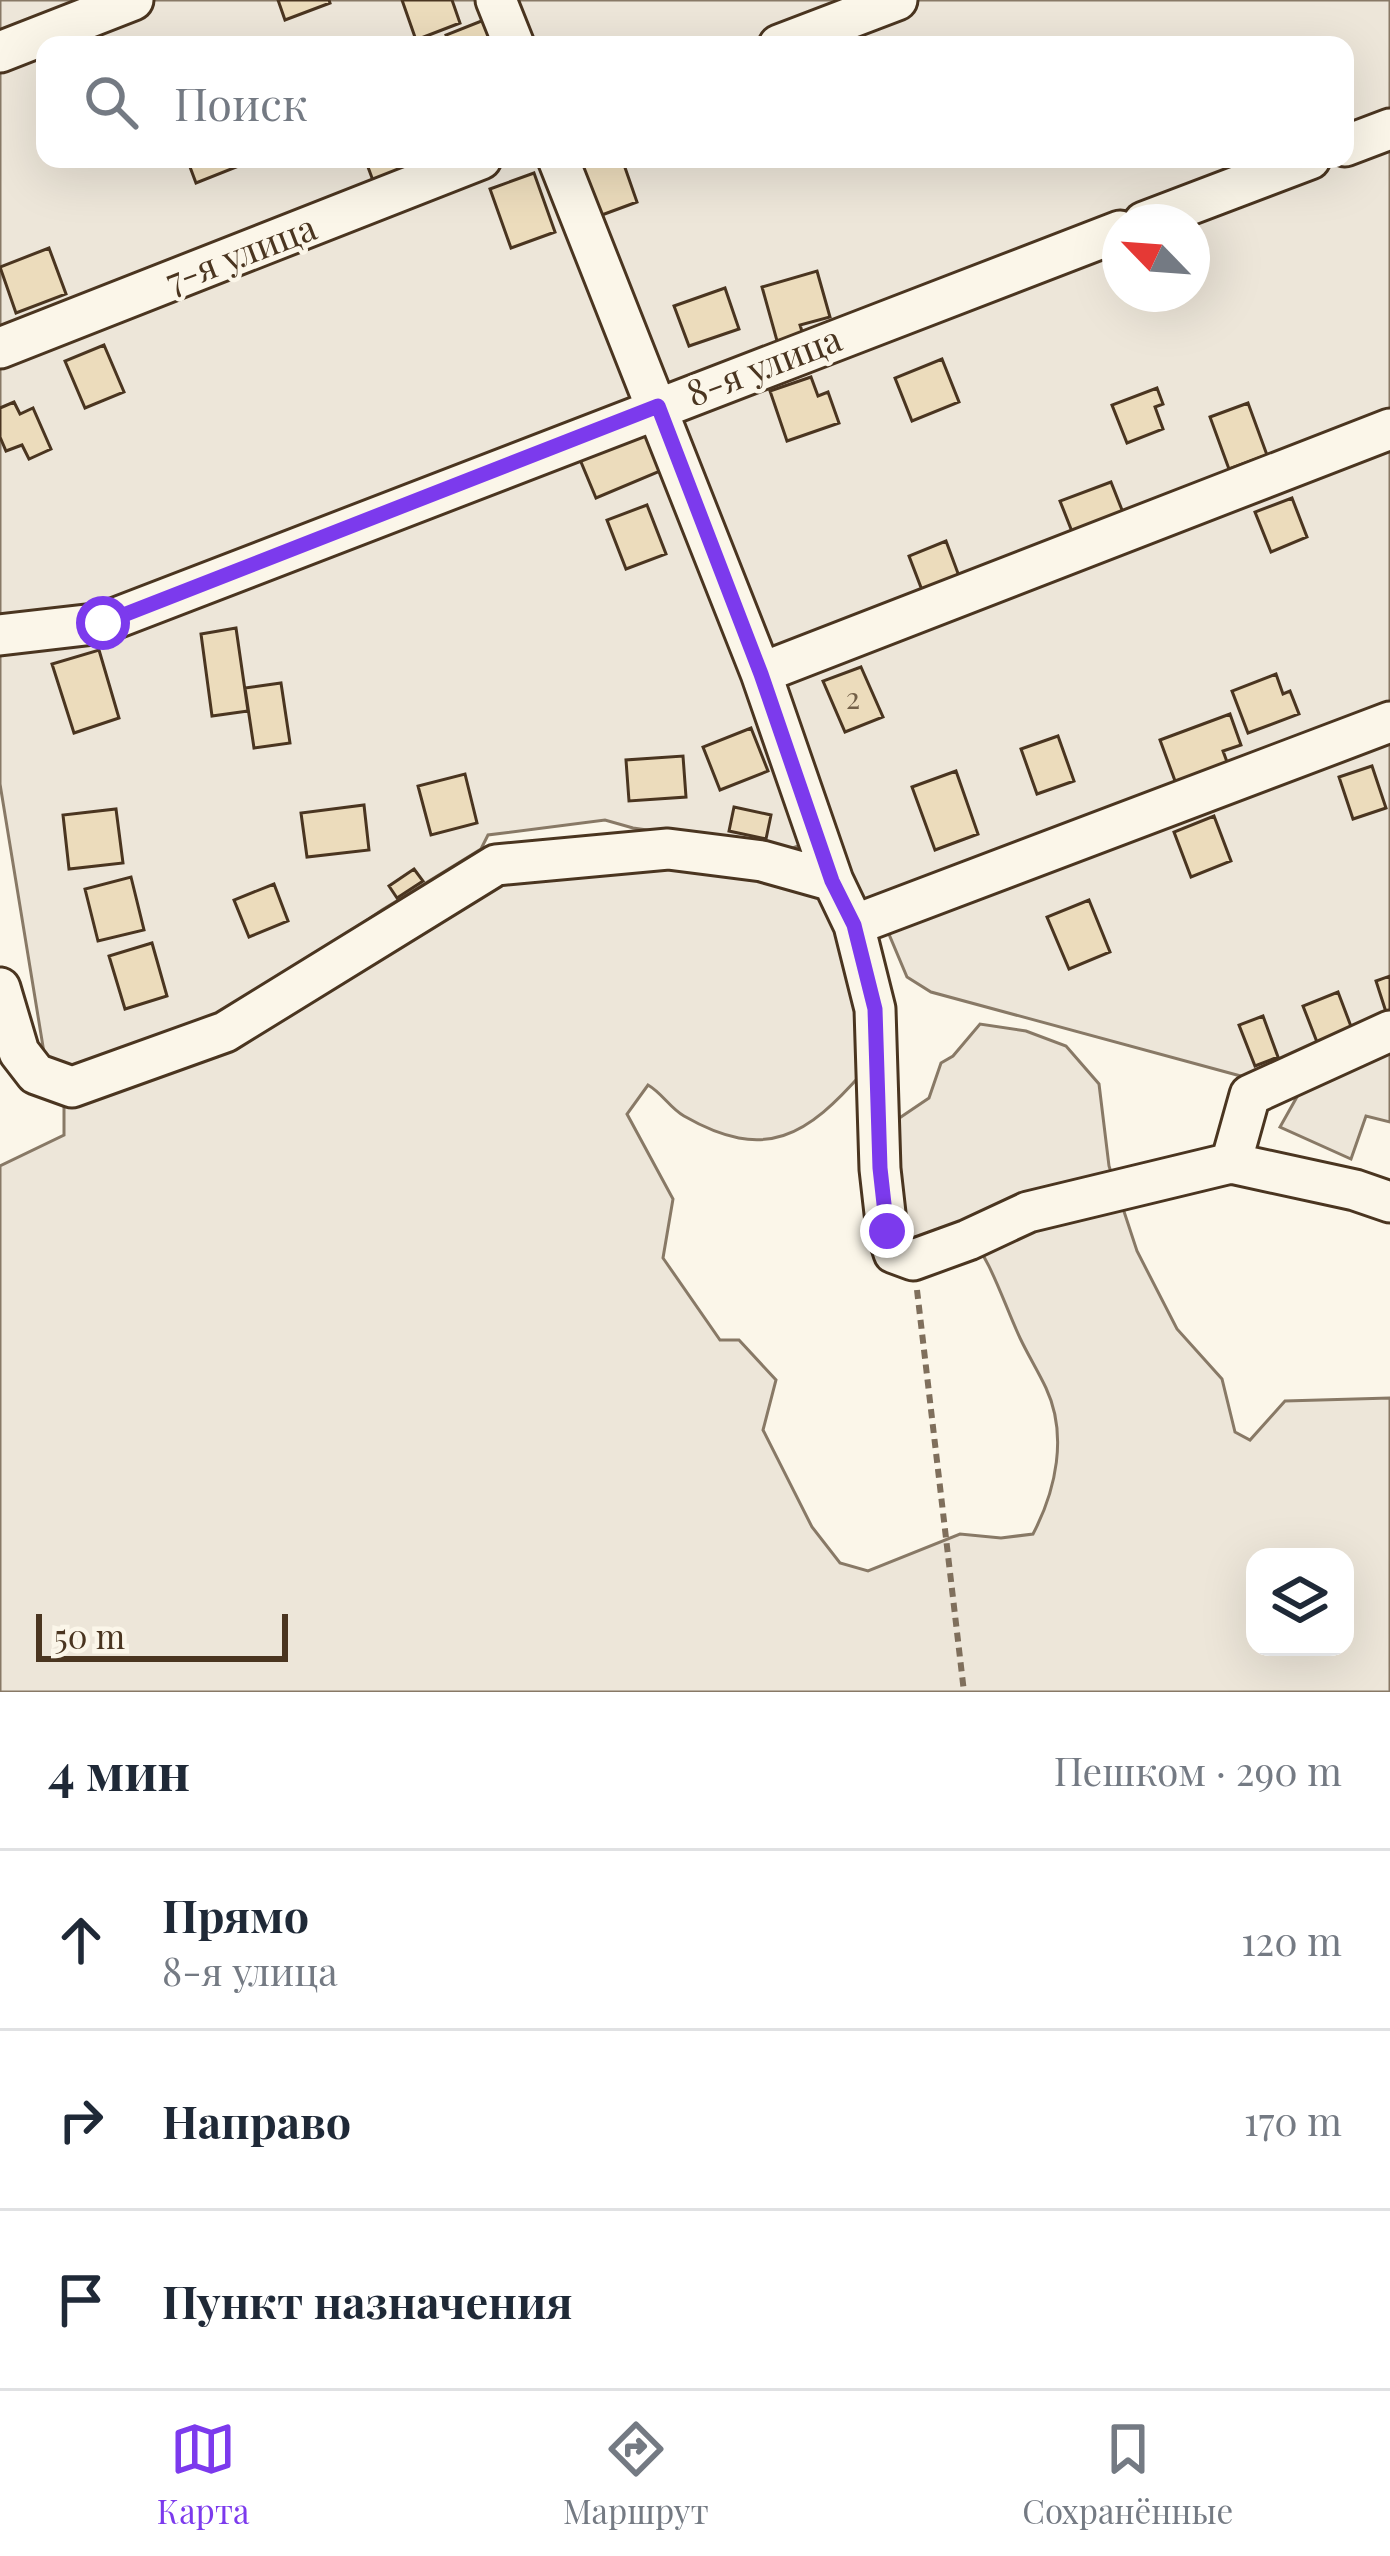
<!DOCTYPE html>
<html lang="ru">
<head>
<meta charset="utf-8">
<style>
	:root { --surface:#fff; --page:#f6f6f7; --text:#1f2937; --muted:#747a83; --line:#e0e1e3; --accent:#7c3aed }
	body { margin:0; font-family:"Playfair Display",serif; background:var(--page); color:var(--text) }
	.controls { position:absolute; right:36px; bottom:36px; display:grid; overflow:hidden; border-radius:24px; box-shadow:0 12px 48px #0002 }
	.controls button { width:108px; height:108px; display:grid; place-items:center; padding:0; border:0; border-bottom:3px solid var(--line); background:var(--surface); color:var(--text); font:60px sans-serif }
	.compass { position:absolute; left:1102px; top:204px; width:108px; height:108px; border-radius:50%; background:var(--surface); box-shadow:0 12px 48px #0002; rotate:295deg }
	.scale { position:absolute; left:36px; bottom:30px; width:252px; box-sizing:border-box; padding-left:12px; border:6px solid #4a3520; border-top:0; font-size:33px; line-height:42px; white-space:nowrap; color:#4a3520; -webkit-text-stroke:9px #fbf6e9; paint-order:stroke }
	.stop { position:absolute; width:36px; height:36px; margin:-27px; border:9px solid #7c3aed; border-radius:50%; background:#fff }
	.stop.end { background:#7c3aed; border-color:#fff; box-shadow:0 3px 12px #0008 }
	.list { margin:0; padding:0; list-style:none }
	h2 { display:flex; justify-content:space-between; align-items:center; height:156px; margin:0; padding:0 48px; font-size:51px }
	h2 small { font-size:39px; font-weight:400; color:var(--muted) }
	.list li { display:grid; grid-template-columns:78px 1fr auto; gap:36px; align-items:center; box-sizing:border-box; height:180px; padding:0 48px; border-top:3px solid var(--line) }
	.list b { display:block; font-size:45px; white-space:nowrap }
	.list p { margin:0; font-size:39px; white-space:nowrap; color:var(--muted) }
	.list em { font-size:39px; font-style:normal; color:var(--muted) }
	.icon { flex:none; width:66px; height:66px; fill:none; stroke:currentColor; stroke-width:2; stroke-linecap:round; stroke-linejoin:round }
	.map { position:relative; flex:none; width:1390px; height:1692px; overflow:hidden }
	.search { position:absolute; background:var(--surface); box-shadow:0 12px 48px #0002; left:36px; right:36px; top:36px; height:132px; display:flex; align-items:center; gap:30px; box-sizing:border-box; padding:0 42px; border-radius:24px; color:var(--muted); font-size:45px }
	.sheet { height:696px; background:var(--surface) }
	nav { display:flex; justify-content:space-around; align-items:center; box-sizing:border-box; height:168px; border-top:3px solid var(--line); background:var(--surface); font-size:33px; color:var(--muted) }
	nav a { display:grid; justify-items:center; gap:6px }
	nav .on { color:var(--accent) }
	.map>svg:first-child { display:block }
	.green { fill:#ede6d9; stroke:#887966; stroke-width:3; fill-rule:evenodd }
	.building { fill:#ecdcbc; stroke:#4a3520; stroke-width:3 }
	.lines { fill:none; stroke-linecap:round; stroke-linejoin:round }
	.minor-casing { stroke:#4a3520; stroke-width:45 }
	.path { stroke:#7f6f5c; stroke-width:6; stroke-dasharray:9 6; stroke-linecap:butt }
	.minor { stroke:#fbf6e9; stroke-width:39 }
	.route { stroke:#7c3aed; stroke-width:15 }
	.labels { text-anchor:middle; stroke-width:9; stroke-linejoin:round; paint-order:stroke }
	.number-label { font-size:30px; fill:#725f47 }
	.street-label { font-size:36px; fill:#4a3520; stroke:#fbf6e9 }
</style>
</head>
<body>
<div class="map">
<svg width="1390" height="1692" viewBox="0 0 1390 1692">
	<rect width="100%" height="100%" fill="#fbf6e9"/>
	<path class="green" d="M 0,0 L 1390,0 L 1390,1122 L 1366,1116 L 1351,1159 L 1280,1127 L 1298,1095 L 1248,1078 L 931,992 L 907,977 L 888,932 L 863,910 L 841,843 L 810,841 L 788,850 L 633,828 L 605,820 L 488,835 L 481,849 L 382,910 L 225,1017 L 69,1079 L 47,1071 L 0,784 ZM 45,45 L 1345,45 L 1345,159 L 45,159 ZM 1120,222 L 1192,222 L 1192,294 L 1120,294 Z
		M 544,840 L 668,851 L 810,877 L 847,930 L 864,1071 C 807,1136 766,1163 684,1116 C 670,1108 662,1093 648,1085 L 627,1114 L 673,1199 L 663,1258 L 720,1340 L 739,1340 L 776,1380 L 763,1430 L 812,1527 L 840,1563 L 868,1571 L 960,1534 L 1001,1538 L 1033,1534 C 1056,1490 1068,1435 1046,1388 C 1038,1371 1028,1355 1020,1338 C 1002,1299 992,1262 965,1228 L 911,1238 L 891,1205 L 889,1125 L 929,1098 L 941,1063 L 953,1056 L 980,1024 L 1026,1031 L 1066,1046 L 1099,1084 L 1109,1166 L 1137,1251 L 1177,1329 L 1222,1379 L 1235,1432 L 1250,1440 L 1285,1401 L 1390,1398 L 1390,1692 L 0,1692 L 0,1166 L 64,1135 L 64,1099 L 472,873 ZM 1255,1557 L 1345,1557 L 1345,1647 L 1255,1647 Z"/>
	<path class="building" d="M 278,0 L 329,0 L 330,3 L 285,20 Z
		M 402,0 L 452,0 L 460,23 L 416,40 Z
		M 489,18 L 500,45 L 450,45 L 446,35 Z
		M 187,159 L 242,159 L 244,164 L 196,183 Z
		M 365,159 L 433,159 L 375,186 Z
		M 591,159 L 622,159 L 637,202 L 591,219 L 572,166 Z
		M 534,173 L 555,232 L 511,248 L 490,189 Z
		M 49,248 L 66,294 L 16,313 L 0,267 Z
		M 817,271 L 830,317 L 800,325 L 805,341 L 779,348 L 762,287 Z
		M 725,288 L 739,329 L 689,346 L 674,306 Z
		M 104,345 L 124,392 L 85,408 L 65,361 Z
		M 942,359 L 959,402 L 912,421 L 895,378 Z
		M 811,377 L 818,396 L 828,392 L 839,423 L 787,441 L 770,391 Z
		M 1157,388 L 1163,404 L 1155,407 L 1163,429 L 1127,443 L 1112,405 Z
		M 14,402 L 20,414 L 33,408 L 51,449 L 29,459 L 22,445 L 6,451 L 0,437 L 0,408 Z
		M 1248,403 L 1267,455 L 1229,469 L 1210,417 Z
		M 646,421 L 665,469 L 596,498 L 576,450 Z
		M 1111,482 L 1124,515 L 1073,534 L 1060,501 Z
		M 1292,498 L 1307,537 L 1271,552 L 1255,512 Z
		M 647,505 L 666,554 L 626,569 L 607,520 Z
		M 946,541 L 959,576 L 922,590 L 909,556 Z
		M 236,628 L 248,711 L 212,716 L 201,634 Z
		M 99,650 L 119,718 L 74,733 L 52,664 Z
		M 861,667 L 883,717 L 845,732 L 823,681 Z
		M 1276,674 L 1283,694 L 1290,691 L 1299,714 L 1248,733 L 1232,691 Z
		M 281,683 L 290,743 L 254,748 L 245,688 Z
		M 1230,714 L 1241,745 L 1223,751 L 1230,770 L 1178,789 L 1160,740 Z
		M 751,728 L 768,771 L 720,790 L 703,747 Z
		M 1058,736 L 1074,781 L 1037,794 L 1021,749 Z
		M 683,756 L 686,797 L 629,801 L 626,760 Z
		M 1372,766 L 1386,808 L 1353,819 L 1339,777 Z
		M 956,771 L 978,834 L 935,850 L 912,787 Z
		M 465,774 L 477,823 L 431,835 L 418,786 Z
		M 364,805 L 369,850 L 307,857 L 301,813 Z
		M 734,807 L 771,815 L 766,839 L 729,831 Z
		M 116,809 L 123,863 L 69,869 L 63,815 Z
		M 1214,816 L 1231,861 L 1191,877 L 1174,832 Z
		M 414,869 L 423,881 L 397,898 L 389,886 Z
		M 131,877 L 144,930 L 98,941 L 85,889 Z
		M 274,884 L 288,921 L 249,937 L 234,900 Z
		M 1089,900 L 1110,952 L 1069,969 L 1047,917 Z
		M 152,943 L 167,996 L 125,1009 L 109,956 Z
		M 1390,976 L 1390,1014 L 1387,1015 L 1376,981 Z
		M 1338,992 L 1352,1029 L 1317,1042 L 1303,1006 Z
		M 1263,1016 L 1278,1057 L 1255,1066 L 1239,1025 Z"/>
	<g class="lines">
		<defs>
			<path id="minor" d="M 496,0 L 514,45
				M 779,45 L 897,0
				M 0,52 L 133,0
				M 1345,146 L 1390,129
				M 558,159 L 761,673 L 833,881 L 854,925 L 875,1009 L 880,1169 L 887,1231 L 894,1253 L 913,1260 L 968,1240 L 1028,1212 L 1231,1163 L 1355,1190 L 1390,1202
				M 1144,222 L 1310,159
				M 0,348 L 481,159
				M 0,635 L 103,623 L 1120,231
				M 761,673 L 1390,429
				M 854,925 L 1390,722
				M 0,988 L 19,1052 L 36,1074 L 72,1087 L 225,1032 L 496,865 L 668,849 L 762,861 L 833,881
				M 1231,1163 L 1250,1095 L 1390,1031"/>
		</defs>
		<use href="#minor" class="minor-casing"/>
		<path class="path" d="M 917,1290 L 964,1692"/>
		<use href="#minor" class="minor"/>
	</g>
	<g class="lines">
		<path class="route" d="M 103,623 L 658,406 L 761,674 L 832,881 L 854,925 L 875,1009 L 880,1168 L 887,1231"/>
	</g>
	<g class="labels">
		<g class="number-label">
			<text x="853" y="709">2</text>
		</g>
		<g class="street-label">
			<text transform="translate(241 254) rotate(-21)" y="13">7-я улица</text>
			<text transform="translate(764 366) rotate(-21)" y="13">8-я улица</text>
		</g>
	</g>
</svg>
<div class="controls">
<button><svg class="icon" aria-label="layers" viewBox="0 0 24 24"><path d="M12 4l9 5-9 5-9-5zM3 14l9 5 9-5"/></svg></button>
</div>
<svg class="compass" viewBox="-18 -18 36 36"><path d="M0-13l5 13h-10z" fill="#e53935"/><path d="M0 13l5-13h-10z" fill="#747a83"/></svg>
<div class="scale">50 m</div>
<div class="stop" style="left:103px;top:623px"></div>
<div class="stop end" style="left:887px;top:1231px"></div>
<div class="search"><svg class="icon" aria-label="search" viewBox="0 0 24 24"><circle cx="10" cy="10" r="6"/><path d="M15 15l6 6"/></svg>Поиск</div>
</div>
<section class="sheet">
<h2>4 мин<small>Пешком · 290 m</small></h2>
<ul class="list">
<li><svg class="icon" aria-label="ahead" viewBox="0 0 24 24"><path d="M12 20V5M6 11l6-6 6 6"/></svg><div><b>Прямо</b><p>8-я улица</p></div><em>120 m</em></li>
<li><svg class="icon" aria-label="right" viewBox="0 0 24 24"><path d="M7 20v-9h11M14 6l5 5-5 5"/></svg><div><b>Направо</b></div><em>170 m</em></li>
<li><svg class="icon" aria-label="arrive" viewBox="0 0 24 24"><path d="M6 21V4h12l-3 4 3 4H6"/></svg><div><b>Пункт назначения</b></div></li>
</ul>
</section>
<nav>
<a class="on"><svg class="icon" aria-label="map" viewBox="0 0 24 24"><path d="M3 6l6-2 6 2 6-2v14l-6 2-6-2-6 2zM9 4v14M15 6v14"/></svg>Карта</a>
<a><svg class="icon" aria-label="directions" viewBox="0 0 24 24"><path d="M12 3l9 9-9 9-9-9zM9 14v-3h6M13 9l2 2-2 2"/></svg>Маршрут</a>
<a><svg class="icon" aria-label="saved" viewBox="0 0 24 24"><path d="M7 4h10v16l-5-4-5 4z"/></svg>Сохранённые</a>
</nav>
</body>
</html>
